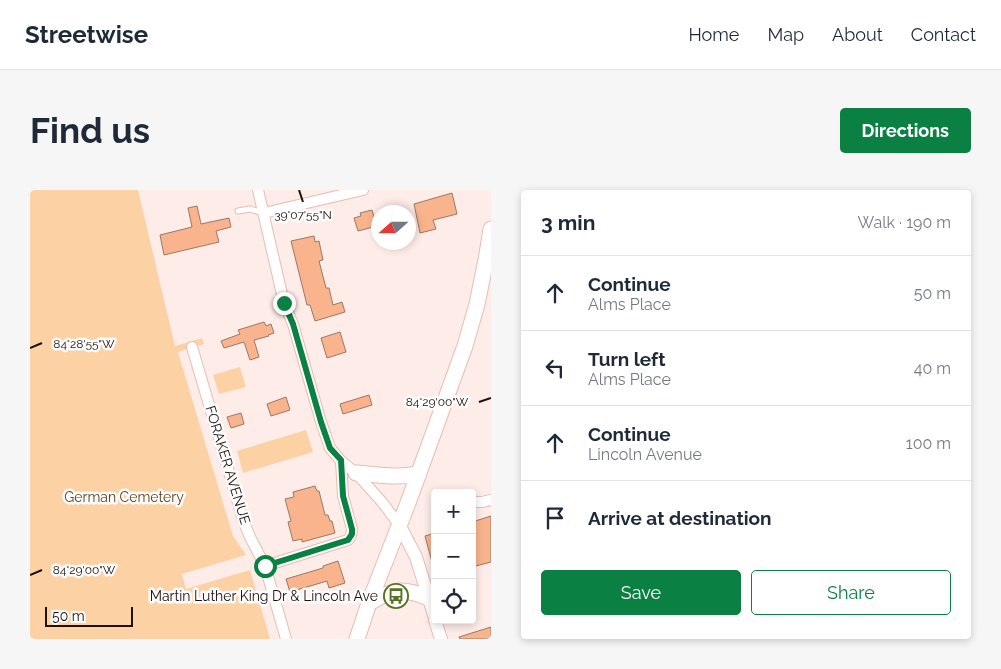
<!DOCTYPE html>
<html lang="en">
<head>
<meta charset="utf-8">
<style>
	:root { --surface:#fff; --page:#f6f6f7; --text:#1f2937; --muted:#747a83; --line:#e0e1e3; --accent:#0b8043 }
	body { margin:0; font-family:Raleway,sans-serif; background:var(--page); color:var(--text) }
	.controls { position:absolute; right:15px; bottom:15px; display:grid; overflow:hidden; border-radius:5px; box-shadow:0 2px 8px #0003 }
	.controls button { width:45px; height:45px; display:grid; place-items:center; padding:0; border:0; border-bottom:1px solid var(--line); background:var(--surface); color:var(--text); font:25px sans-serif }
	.compass { position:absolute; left:341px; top:15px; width:45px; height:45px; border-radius:50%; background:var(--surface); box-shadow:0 2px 8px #0003; rotate:249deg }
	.scale { position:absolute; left:15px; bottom:12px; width:88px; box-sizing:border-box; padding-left:5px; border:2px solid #1e100d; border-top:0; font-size:14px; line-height:18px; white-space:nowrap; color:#1e100d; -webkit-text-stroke:4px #fdfdfd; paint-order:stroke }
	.stop { position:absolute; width:15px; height:15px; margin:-11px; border:4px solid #0b8043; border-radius:50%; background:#fff }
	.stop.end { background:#0b8043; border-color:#fff; box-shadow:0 1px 5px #0008 }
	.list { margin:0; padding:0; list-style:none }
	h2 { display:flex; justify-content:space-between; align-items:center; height:65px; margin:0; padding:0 20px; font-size:21px }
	h2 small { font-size:16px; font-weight:400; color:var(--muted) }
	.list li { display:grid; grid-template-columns:32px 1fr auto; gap:15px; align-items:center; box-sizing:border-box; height:75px; padding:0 20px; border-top:1px solid var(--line) }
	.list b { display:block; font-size:19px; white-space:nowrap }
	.list p { margin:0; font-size:16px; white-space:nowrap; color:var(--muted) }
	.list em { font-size:16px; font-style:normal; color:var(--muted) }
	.actions { display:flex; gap:10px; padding:15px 20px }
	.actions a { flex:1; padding:11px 0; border:1px solid var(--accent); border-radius:5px; text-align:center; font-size:18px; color:var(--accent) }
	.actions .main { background:var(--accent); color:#fff }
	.icon { flex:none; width:28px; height:28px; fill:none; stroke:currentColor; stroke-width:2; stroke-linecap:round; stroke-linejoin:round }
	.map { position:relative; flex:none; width:461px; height:449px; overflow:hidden; border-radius:5px }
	header { display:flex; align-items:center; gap:30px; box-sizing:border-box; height:70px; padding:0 25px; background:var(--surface); border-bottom:1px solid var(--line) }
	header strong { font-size:24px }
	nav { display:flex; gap:28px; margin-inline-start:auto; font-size:18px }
	.intro { display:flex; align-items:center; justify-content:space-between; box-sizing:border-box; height:120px; padding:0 30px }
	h1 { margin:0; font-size:35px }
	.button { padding:12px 22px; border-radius:5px; background:var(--accent); color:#fff; font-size:18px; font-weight:700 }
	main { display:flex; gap:30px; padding:0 30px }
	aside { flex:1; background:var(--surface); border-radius:5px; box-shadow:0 2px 8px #0003 }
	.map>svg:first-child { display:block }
	.green { fill:#fcd2a4 }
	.building { fill:#fab48d; stroke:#997867 }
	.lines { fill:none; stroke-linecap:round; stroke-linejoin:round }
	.service-casing { stroke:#e6bdb5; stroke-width:7 }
	.minor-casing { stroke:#e6bdb5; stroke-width:12 }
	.tertiary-casing { stroke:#e6bdb5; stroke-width:14 }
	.secondary-casing { stroke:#e6bdb5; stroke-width:17 }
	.service { stroke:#fff; stroke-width:5 }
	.minor { stroke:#fff; stroke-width:10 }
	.tertiary { stroke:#fff; stroke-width:12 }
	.secondary { stroke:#fff; stroke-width:15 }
	.route { stroke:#0b8043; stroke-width:6 }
	.ticks { fill:none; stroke:#1e100d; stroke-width:2 }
	.labels { text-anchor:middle; stroke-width:5; stroke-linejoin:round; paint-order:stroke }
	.street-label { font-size:14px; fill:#1e100d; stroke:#fdfdfd }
	.park-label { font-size:14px; fill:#644114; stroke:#fdfdfd }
	.poi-label { font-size:14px; fill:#1e100d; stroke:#fdfdfd; text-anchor:end }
	.ticks-label { font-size:12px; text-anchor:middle; fill:#1e100d; stroke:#fdfdfd; stroke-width:5; stroke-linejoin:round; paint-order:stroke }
</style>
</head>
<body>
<header>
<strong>Streetwise</strong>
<nav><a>Home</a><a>Map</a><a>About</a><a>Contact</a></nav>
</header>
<div class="intro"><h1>Find us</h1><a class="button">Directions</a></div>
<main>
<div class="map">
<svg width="461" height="449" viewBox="0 0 461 449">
	<rect width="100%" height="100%" fill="#fdece8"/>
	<path class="green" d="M 0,0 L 108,0 L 145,156 L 172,148 L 174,154 L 148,162 L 203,346 L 216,365 L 152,384 L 156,399 L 220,380 L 240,449 L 0,449 Z
		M 210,177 L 216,197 L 189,204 L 183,185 Z
		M 276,240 L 283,262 L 213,283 L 207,261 Z"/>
	<path class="building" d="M 422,3 L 427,24 L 403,30 L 406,39 L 390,43 L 384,14 Z
		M 167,16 L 171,34 L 199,28 L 201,37 L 186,41 L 189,52 L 134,65 L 130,45 L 162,37 L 158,18 Z
		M 342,20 L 347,36 L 328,41 L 324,28 L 331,26 L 330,23 Z
		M 284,46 L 285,52 L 289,51 L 293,70 L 289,71 L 296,98 L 299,98 L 303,115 L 312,112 L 315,122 L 285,131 L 280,115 L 277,115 L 261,51 Z
		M 234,132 L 236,136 L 241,134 L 244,143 L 238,145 L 239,146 L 224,150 L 229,167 L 220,170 L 214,152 L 194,158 L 191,151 L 210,144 L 208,140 Z
		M 310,142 L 316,162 L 297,168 L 291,148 Z
		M 339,205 L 342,215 L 313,224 L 310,214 Z
		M 256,207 L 260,220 L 241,226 L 237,214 Z
		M 211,223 L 214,234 L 201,238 L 197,227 Z
		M 285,296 L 287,301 L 289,301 L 295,325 L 298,325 L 300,331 L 302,331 L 305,343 L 272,352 L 272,349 L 263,351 L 258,332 L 261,331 L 255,309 L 264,307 L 263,302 Z
		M 461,326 L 461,372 L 442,377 L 442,332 Z
		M 405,343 L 405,371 L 402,372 L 395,346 Z
		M 308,371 L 315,393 L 299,398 L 297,391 L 260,402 L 256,389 L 293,378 L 293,376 Z
		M 461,437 L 461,449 L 430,449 L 429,447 Z"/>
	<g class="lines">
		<defs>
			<path id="service" d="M 208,21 L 220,19 L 233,23"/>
			<path id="minor" d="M 228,0 L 254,113 L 263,134 L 291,232 L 300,258 L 311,271 L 326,283 L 352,312 L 370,336
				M 234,23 L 333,0
				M 162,157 L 213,330 L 220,347 L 235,376 L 256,449
				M 442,312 L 452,312 L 461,310
				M 235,376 L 318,350 C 321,347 322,344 322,339 L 313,306 L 311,271"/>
			<path id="tertiary" d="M 370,336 L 386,367 L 405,428
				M 405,430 L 411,449"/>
			<path id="secondary" d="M 326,283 C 347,285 367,288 389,284
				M 339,413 C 363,399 373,397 398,408
				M 327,449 L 339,413 L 378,313 L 435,156 L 447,114 L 456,70 L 461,39"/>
		</defs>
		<use href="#service" class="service-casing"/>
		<use href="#minor" class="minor-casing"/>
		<use href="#tertiary" class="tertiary-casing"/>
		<use href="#secondary" class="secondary-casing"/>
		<use href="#service" class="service"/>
		<use href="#minor" class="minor"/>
		<use href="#tertiary" class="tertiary"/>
		<use href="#secondary" class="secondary"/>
	</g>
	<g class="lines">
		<path class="route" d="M 235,376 L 318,350 L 322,344 L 322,339 L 313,306 L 311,270 L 300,258 L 291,232 L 263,134 L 254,113"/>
	</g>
	<path class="ticks" d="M 269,0 L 273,12M 0,158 L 12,153M 449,212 L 461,208M 0,385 L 12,380"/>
	<defs>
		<symbol id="bus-ring" viewBox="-11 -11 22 22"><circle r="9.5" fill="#fdfdfd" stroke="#587225" stroke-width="1.5"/><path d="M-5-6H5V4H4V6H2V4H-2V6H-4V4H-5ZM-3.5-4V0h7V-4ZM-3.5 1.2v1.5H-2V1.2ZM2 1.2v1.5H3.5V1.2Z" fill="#587225"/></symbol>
	</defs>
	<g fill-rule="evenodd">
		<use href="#bus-ring" x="352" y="392" width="28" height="28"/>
	</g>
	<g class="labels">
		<g class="street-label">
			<text transform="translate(198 275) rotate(73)" y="5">FORAKER AVENUE</text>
		</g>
		<g class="park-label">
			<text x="94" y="312">German Cemetery</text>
		</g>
		<g class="poi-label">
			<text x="348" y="411">Martin Luther King Dr &amp; Lincoln Ave</text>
		</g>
	</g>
	<g class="ticks-label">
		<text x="273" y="29">39°07'55"N</text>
		<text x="54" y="158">84°28'55"W</text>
		<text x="407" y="216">84°29'00"W</text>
		<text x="54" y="384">84°29'00"W</text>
	</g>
</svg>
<div class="controls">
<button>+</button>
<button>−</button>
<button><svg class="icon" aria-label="locate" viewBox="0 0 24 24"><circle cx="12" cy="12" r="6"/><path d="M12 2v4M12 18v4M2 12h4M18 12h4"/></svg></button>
</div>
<svg class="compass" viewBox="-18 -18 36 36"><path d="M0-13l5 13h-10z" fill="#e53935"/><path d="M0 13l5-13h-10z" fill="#747a83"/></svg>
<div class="scale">50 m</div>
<div class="stop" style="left:235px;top:376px"></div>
<div class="stop end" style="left:254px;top:113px"></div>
</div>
<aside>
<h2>3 min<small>Walk · 190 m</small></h2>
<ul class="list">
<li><svg class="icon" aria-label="ahead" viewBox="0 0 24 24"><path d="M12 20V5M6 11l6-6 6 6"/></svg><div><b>Continue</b><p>Alms Place</p></div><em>50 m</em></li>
<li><svg class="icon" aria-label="left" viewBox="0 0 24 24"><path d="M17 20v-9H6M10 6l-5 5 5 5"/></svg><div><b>Turn left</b><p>Alms Place</p></div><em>40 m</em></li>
<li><svg class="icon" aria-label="ahead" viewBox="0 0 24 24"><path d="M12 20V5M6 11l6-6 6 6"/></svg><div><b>Continue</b><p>Lincoln Avenue</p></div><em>100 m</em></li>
<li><svg class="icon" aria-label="arrive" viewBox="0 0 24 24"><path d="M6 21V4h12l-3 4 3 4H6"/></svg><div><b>Arrive at destination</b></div></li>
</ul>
<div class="actions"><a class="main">Save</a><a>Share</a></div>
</aside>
</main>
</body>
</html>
